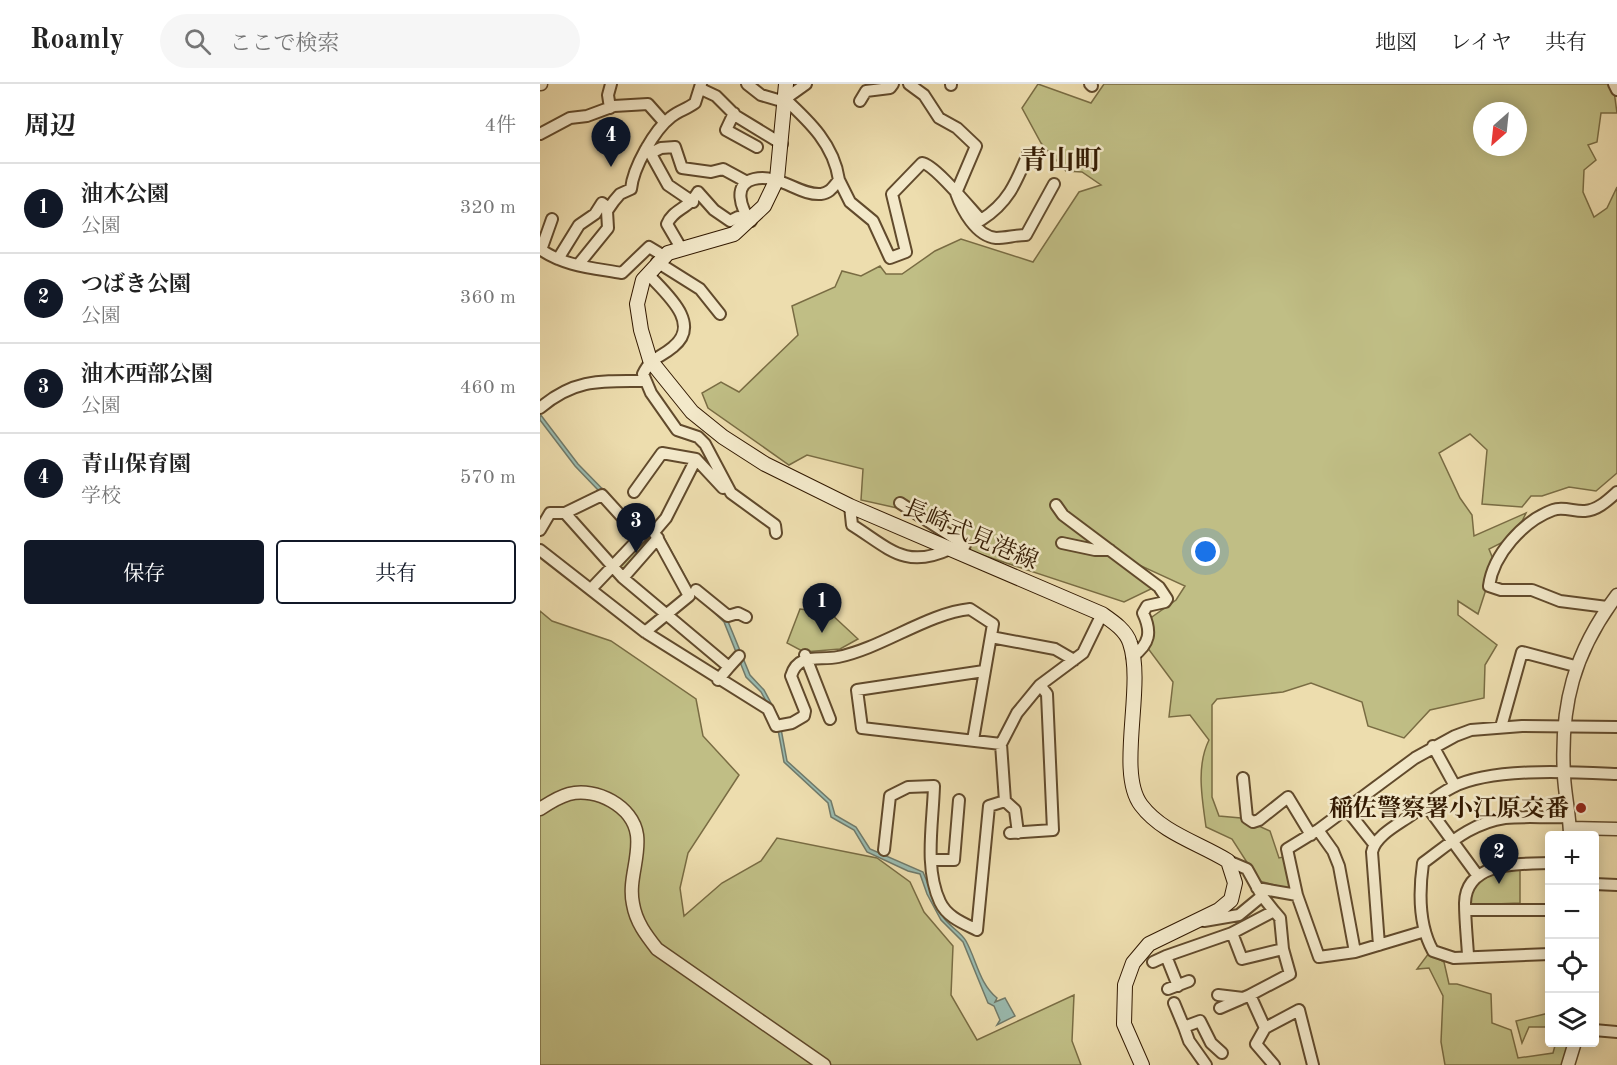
<!DOCTYPE html>
<html lang="ja">
<head>
<meta charset="utf-8">
<style>
	:root { --surface:#fff; --page:#f6f6f6; --text:#222; --muted:#767676; --line:#e0e0e0; --accent:#111827 }
	body { margin:0; font-family:"Old Standard TT","Noto Serif JP",serif; background:var(--page); color:var(--text) }
	.controls { position:absolute; right:18px; bottom:18px; display:grid; overflow:hidden; border-radius:6px; box-shadow:0 3px 15px #0003 }
	.controls button { width:54px; height:54px; display:grid; place-items:center; padding:0; border:0; border-bottom:2px solid var(--line); background:var(--surface); color:var(--text); font:30px sans-serif }
	.compass { position:absolute; left:933px; top:18px; width:54px; height:54px; border-radius:50%; background:var(--surface); box-shadow:0 3px 15px #0003; rotate:207deg }
	.you { position:absolute; left:666px; top:468px; width:21px; height:21px; margin:-15px; border:4px solid #fff; border-radius:50%; background:#1a73e8; box-shadow:0 0 0 9px #1a73e833 }
	.badge { display:grid; place-items:center; width:39px; height:39px; border-radius:50%; background:var(--accent); color:#fff; font-size:20px; font-weight:700 }
	.pin { position:absolute; translate:-50% -50px; filter:drop-shadow(0 2px 3px #0008) }
	.pin::after { content:''; position:absolute; top:32px; width:21px; height:18px; background:inherit; clip-path:polygon(0 0,100% 0,50% 100%) }
	.list { margin:0; padding:0; list-style:none }
	h2 { display:flex; justify-content:space-between; align-items:center; height:78px; margin:0; padding:0 24px; font-size:26px }
	h2 small { font-size:20px; font-weight:400; color:var(--muted) }
	.list li { display:grid; grid-template-columns:39px 1fr auto; gap:18px; align-items:center; box-sizing:border-box; height:90px; padding:0 24px; border-top:2px solid var(--line) }
	.list b { display:block; font-size:22px; white-space:nowrap }
	.list p { margin:0; font-size:20px; white-space:nowrap; color:var(--muted) }
	.list em { font-size:20px; font-style:normal; color:var(--muted) }
	.actions { display:flex; gap:12px; padding:18px 24px }
	.actions a { flex:1; padding:14px 0; border:2px solid var(--accent); border-radius:6px; text-align:center; font-size:21px; color:var(--accent) }
	.actions .main { background:var(--accent); color:#fff }
	.icon { flex:none; width:33px; height:33px; fill:none; stroke:currentColor; stroke-width:2; stroke-linecap:round; stroke-linejoin:round }
	.map { position:relative; flex:none; width:1077px; height:981px; overflow:hidden }
	header { display:flex; align-items:center; gap:36px; box-sizing:border-box; height:84px; padding:0 30px; background:var(--surface); border-bottom:2px solid var(--line) }
	header strong { font-size:28px }
	nav { display:flex; gap:33px; margin-inline-start:auto; font-size:21px }
	.search { width:420px; height:54px; background:var(--page); display:flex; align-items:center; gap:15px; box-sizing:border-box; padding:0 21px; border-radius:33px; color:var(--muted); font-size:22px }
	main { display:flex }
	aside { flex:1; background:var(--surface) }
	.map>svg:first-child { display:block }
	.green { fill:#c0be85; stroke:#796c43; stroke-width:1.5; fill-rule:evenodd }
	.water { fill:#9abbb0; stroke:#707a6a; stroke-width:1.5 }
	.lines { fill:none; stroke-linecap:round; stroke-linejoin:round }
	.minor-casing { stroke:#614a2c; stroke-width:14 }
	.tertiary-casing { stroke:#614a2c; stroke-width:15 }
	.secondary-casing { stroke:#321901; stroke-width:16 }
	.minor { stroke:#f3e9ca; stroke-width:10 }
	.tertiary { stroke:#f3e9ca; stroke-width:12 }
	.secondary { stroke:#f3e9ca; stroke-width:14 }
	.poi-dot { fill:#8f2418; stroke:#f3e9ca; stroke-width:2 }
	.labels { text-anchor:middle; stroke-width:5; stroke-linejoin:round; paint-order:stroke }
	.street-label { font-size:24px; fill:#321901; stroke:#f3e9ca }
	.poi-label { font-size:24px; font-weight:bold; fill:#321901; stroke:#f3e9ca; text-anchor:end }
	.quarter-label { font-size:27px; font-weight:bold; fill:#321901; stroke:#f3e9ca }
</style>
</head>
<body>
<header>
<strong>Roamly</strong>
<div class="search"><svg class="icon" aria-label="search" viewBox="0 0 24 24"><circle cx="10" cy="10" r="6"/><path d="M15 15l6 6"/></svg>ここで検索</div>
<nav><a>地図</a><a>レイヤ</a><a>共有</a></nav>
</header>
<main>
<aside>
<h2>周辺<small>4件</small></h2>
<ul class="list">
<li><span class="badge">1</span><div><b>油木公園</b><p>公園</p></div><em>320 m</em></li>
<li><span class="badge">2</span><div><b>つばき公園</b><p>公園</p></div><em>360 m</em></li>
<li><span class="badge">3</span><div><b>油木西部公園</b><p>公園</p></div><em>460 m</em></li>
<li><span class="badge">4</span><div><b>青山保育園</b><p>学校</p></div><em>570 m</em></li>
</ul>
<div class="actions"><a class="main">保存</a><a>共有</a></div>
</aside>
<div class="map">
<svg width="1077" height="981" viewBox="0 0 1077 981">
	<rect width="100%" height="100%" fill="#edddae"/>
	<filter id="stains"><feTurbulence type="fractalNoise" baseFrequency=".00333" numOctaves="4"/><feColorMatrix values="0 0 0 0 .2 0 0 0 0 .09 0 0 0 0 .02 0 0 0 .5 -.17"/></filter>
	<radialGradient id="worn" r=".72"><stop offset=".6" stop-color="#630" stop-opacity="0"/><stop offset="1" stop-color="#630" stop-opacity=".3"/></radialGradient>
	<path class="green" d="M 498,0 L 551,19 L 564,0 L 1073,0 L 1077,29 L 1061,29 L 1057,58 L 1048,61 L 1056,76 L 1044,86 L 1043,108 L 1054,133 L 1067,124 L 1077,103 L 1077,389 L 1056,407 L 1029,403 L 1002,412 L 991,412 L 982,423 L 942,420 L 947,366 L 930,350 L 899,369 L 920,414 L 932,431 L 934,452 L 986,429 L 975,452 L 949,465 L 957,485 L 951,490 L 938,530 L 918,517 L 918,531 L 957,561 L 945,581 L 944,614 L 890,626 L 864,654 L 828,642 L 822,618 L 771,599 L 743,608 L 677,615 L 672,621 L 672,713 L 679,732 L 701,734 L 730,747 L 739,774 L 753,771 L 750,805 L 719,797 L 692,755 L 666,743 C 662,714 656,682 669,656 L 650,631 L 629,633 L 633,598 L 601,555 L 612,533 L 636,516 L 645,502 L 595,479 L 613,504 L 584,518 L 433,468 L 366,426 L 321,416 L 323,385 L 267,371 L 249,381 L 168,324 L 162,309 L 181,298 L 199,308 L 258,251 L 252,222 L 295,203 L 302,187 L 321,192 L 340,182 L 346,190 L 362,190 L 395,167 L 421,155 L 493,178 L 539,108 L 561,101 L 542,88 L 526,87 L 501,59 L 482,24 ZM 942,27 L 978,27 L 978,63 L 942,63 Z
		M 109,449 L 114,454 L 83,489 L 77,483 Z
		M 260,525 L 290,529 L 318,555 L 300,565 L 264,568 L 247,559 Z
		M 0,527 L 12,537 L 71,557 L 156,615 L 163,652 L 199,691 L 148,769 L 140,804 L 144,832 L 182,799 L 221,777 L 237,754 L 337,774 L 370,798 L 384,828 L 413,862 L 411,911 L 437,956 L 534,911 L 532,957 L 541,981 L 0,981 Z
		M 980,785 L 980,819 L 930,821 C 926,793 961,787 980,785 Z
		M 889,869 L 904,878 L 909,900 L 917,900 L 951,910 L 952,939 L 971,946 L 978,974 L 1013,969 L 1016,958 L 1032,959 L 1024,981 L 905,981 L 901,958 L 903,912 L 889,884 L 877,885 Z
		M 1009,929 L 1009,943 L 989,943 L 982,959 L 976,937 Z"/>
	<path class="water" d="M 0,330 L 38,380 L 85,428 L 110,439 L 121,448 L 150,501 L 187,535 L 210,591 L 224,606 L 239,634 L 247,677 L 291,717 L 295,731 L 316,743 L 330,765 L 383,788 C 390,804 394,820 404,834 C 410,843 421,848 426,857 C 437,877 439,899 457,914 L 455,918 L 465,914 L 475,932 L 457,941 L 460,936 L 454,922 L 448,919 L 423,858 L 401,836 L 387,810 L 380,790 L 368,787 L 327,768 L 314,746 L 291,733 L 288,719 L 244,678 L 236,635 L 221,608 L 206,593 L 184,538 L 147,503 L 118,450 L 82,431 L 35,382 L 0,336 Z"/>
	<g class="lines">
		<defs>
			<path id="minor" d="M 207,0 L 221,11 L 245,18
				M 369,0 L 384,11 L 399,34 L 417,44 L 436,62 L 416,109 C 422,126 436,152 456,154 C 466,154 476,151 486,151 L 514,100
				M 411,0 L 411,1
				M 550,0 L 552,2
				M 1074,0 L 1077,6
				M 161,5 L 176,12 L 196,32 L 242,60
				M 320,17 L 326,7 L 350,4 L 353,0
				M 70,24 L 68,11 L 71,0
				M 194,29 L 186,46 L 217,63
				M 0,50 L 30,34 L 47,32 L 74,22 L 108,20 L 124,38
				M 107,63 L 128,101 L 153,118
				M 111,69 L 121,64 L 135,63 L 142,84 L 171,88 L 183,85 L 207,98
				M 299,96 L 310,118 L 333,137 L 350,174 L 366,168 L 352,110 L 382,79 C 394,80 430,124 441,136 C 468,119 476,99 488,70
				M 211,137 C 201,125 192,100 214,95 C 239,89 260,112 281,110 C 290,109 293,103 299,96 C 294,61 270,38 245,15 L 266,0
				M 141,164 L 127,140 C 133,125 149,125 158,108 L 174,126 L 190,137 L 198,133
				M 0,165 C 23,182 54,184 82,189 L 109,163 L 124,172
				M 1,166 L 12,135
				M 18,175 L 39,141 L 55,130 L 62,119 L 69,124
				M 117,178 L 160,205 L 180,230
				M 38,181 L 68,144 L 67,127 L 74,117 L 80,110 L 91,105 C 93,84 114,46 131,33 C 138,27 147,25 155,19 L 161,0
				M 108,190 C 124,208 163,239 133,263 C 119,275 112,272 103,290 L 111,309 L 137,346 L 158,353 L 165,360 L 191,409 L 235,441 L 236,449
				M 0,324 C 35,294 62,297 106,297
				M 94,408 L 122,369 L 156,375 L 183,404
				M 360,419 L 425,461 L 420,469
				M 516,421 L 523,431 L 619,503 L 627,515 L 625,518 L 607,522 L 603,529 C 612,548 610,560 592,573
				M 310,422 L 312,441 C 349,464 365,486 410,465
				M 25,429 L 83,494 L 189,583 L 178,596
				M 0,446 L 10,429 L 25,429 L 62,411 L 82,433 L 114,448 L 149,512 L 105,548
				M 114,448 L 126,434 L 156,375
				M 522,459 L 555,466 L 570,466
				M 0,466 L 105,548 L 228,625 L 236,642 L 252,639 L 264,632 L 265,627 L 251,592 C 258,568 279,577 298,573 C 342,564 388,529 430,525 L 453,540 L 433,656
				M 83,494 L 118,454
				M 51,505 L 108,445
				M 156,506 L 188,532 L 198,529 L 206,533
				M 1067,523 L 1020,517 L 992,506 L 961,506 L 949,502 C 953,471 983,437 1013,426 C 1023,422 1035,428 1045,427 C 1058,426 1068,416 1077,408
				M 451,553 L 515,565 L 534,576
				M 265,571 L 290,635
				M 189,583 L 199,572
				M 444,587 L 317,606 L 322,644 L 461,660 L 477,629 L 500,601 L 543,569 L 562,530
				M 961,643 L 982,568 L 1035,582
				M 893,662 L 915,702
				M 703,694 L 707,734 L 713,738 L 719,736 L 748,713 L 771,751
				M 465,717 L 475,726 L 478,749
				M 886,721 L 938,792
				M 807,726 L 834,760
				M 778,746 L 747,765 L 757,811 L 779,873 L 815,868
				M 470,749 L 513,746 L 507,610 L 500,601
				M 344,766 L 350,712 L 368,703 L 394,702 C 393,739 384,784 400,818 C 407,833 423,839 437,846 L 449,722 L 465,717 L 461,660
				M 391,776 L 414,776 L 419,716
				M 1054,800 L 1077,801
				M 717,804 L 757,811
				M 722,812 L 734,827 L 692,849 L 702,875 L 743,865 L 750,890 L 710,911 L 725,944 L 759,926 L 773,981
				M 926,826 L 1010,826
				M 734,827 L 740,834 L 743,865
				M 664,837 L 699,831 L 722,812 L 707,785 L 688,777
				M 885,847 L 815,868 L 799,782 L 793,767 L 778,746 L 875,674 L 915,652 L 931,646 L 982,642 L 1077,643
				M 839,861 L 832,768 C 835,753 855,742 867,734 C 882,724 897,711 913,703 C 952,683 1033,688 1077,690
				M 1010,870 L 914,874 L 893,867 C 879,842 879,807 883,779 C 909,760 931,739 965,734 C 985,732 1006,734 1027,733
				M 928,871 C 927,854 925,836 925,819 C 926,777 980,780 1010,779
				M 613,878 L 626,872
				M 638,902 L 626,872 L 692,849
				M 628,905 L 649,897
				M 678,911 L 703,914
				M 634,919 L 644,943
				M 680,924 L 710,911
				M 725,944 L 716,960 L 734,981
				M 1054,946 L 1077,948
				M 666,981 L 649,957 L 644,943 L 660,937 L 671,959 L 682,969"/>
			<path id="tertiary" d="M 0,0 L 1,0
				M 0,725 C 9,719 18,713 29,710 C 56,703 93,722 97,751 C 100,774 88,796 93,820 C 96,838 106,851 117,865 L 284,981
				M 1030,744 L 1077,745
				M 1030,752 C 1030,732 1025,712 1024,692 C 1020,621 1034,568 1077,511
				M 1028,981 L 1035,958"/>
			<path id="secondary" d="M 246,0 L 237,95 L 224,122 L 194,150 L 128,169 L 103,196 L 97,220 L 101,246 L 110,276 L 152,328 L 183,353 L 225,380 L 310,422 L 562,530 C 572,537 586,546 590,559 C 605,602 576,688 601,721 C 622,749 659,759 688,777 L 695,799 L 691,816 L 679,826 L 609,860 L 593,879 L 585,901 L 584,940 L 602,981"/>
		</defs>
		<use href="#minor" class="minor-casing"/>
		<use href="#tertiary" class="tertiary-casing"/>
		<use href="#secondary" class="secondary-casing"/>
		<use href="#minor" class="minor"/>
		<use href="#tertiary" class="tertiary"/>
		<use href="#secondary" class="secondary"/>
	</g>
	<circle class="poi-dot" cx="1041" cy="724" r="6"/>
	<g class="labels">
		<g class="street-label">
			<text transform="translate(431 450) rotate(23)" y="8">長崎式見港線</text>
		</g>
		<g class="poi-label">
			<text x="1029" y="732">稲佐警察署小江原交番</text>
		</g>
		<g class="quarter-label">
			<text x="521" y="85">青山町</text>
		</g>
	</g>
	<rect width="100%" height="100%" filter="url(#stains)"/>
	<rect width="100%" height="100%" fill="url(#worn)"/>
</svg>
<div class="controls">
<button>+</button>
<button>−</button>
<button><svg class="icon" aria-label="locate" viewBox="0 0 24 24"><circle cx="12" cy="12" r="6"/><path d="M12 2v4M12 18v4M2 12h4M18 12h4"/></svg></button>
<button><svg class="icon" aria-label="layers" viewBox="0 0 24 24"><path d="M12 4l9 5-9 5-9-5zM3 14l9 5 9-5"/></svg></button>
</div>
<svg class="compass" viewBox="-18 -18 36 36"><path d="M0-13l5 13h-10z" fill="#e53935"/><path d="M0 13l5-13h-10z" fill="#767676"/></svg>
<div class="you"></div>
<div class="pin badge" style="left:282px;top:549px">1</div>
<div class="pin badge" style="left:959px;top:800px">2</div>
<div class="pin badge" style="left:96px;top:469px">3</div>
<div class="pin badge" style="left:71px;top:83px">4</div>
</div>
</main>
</body>
</html>
